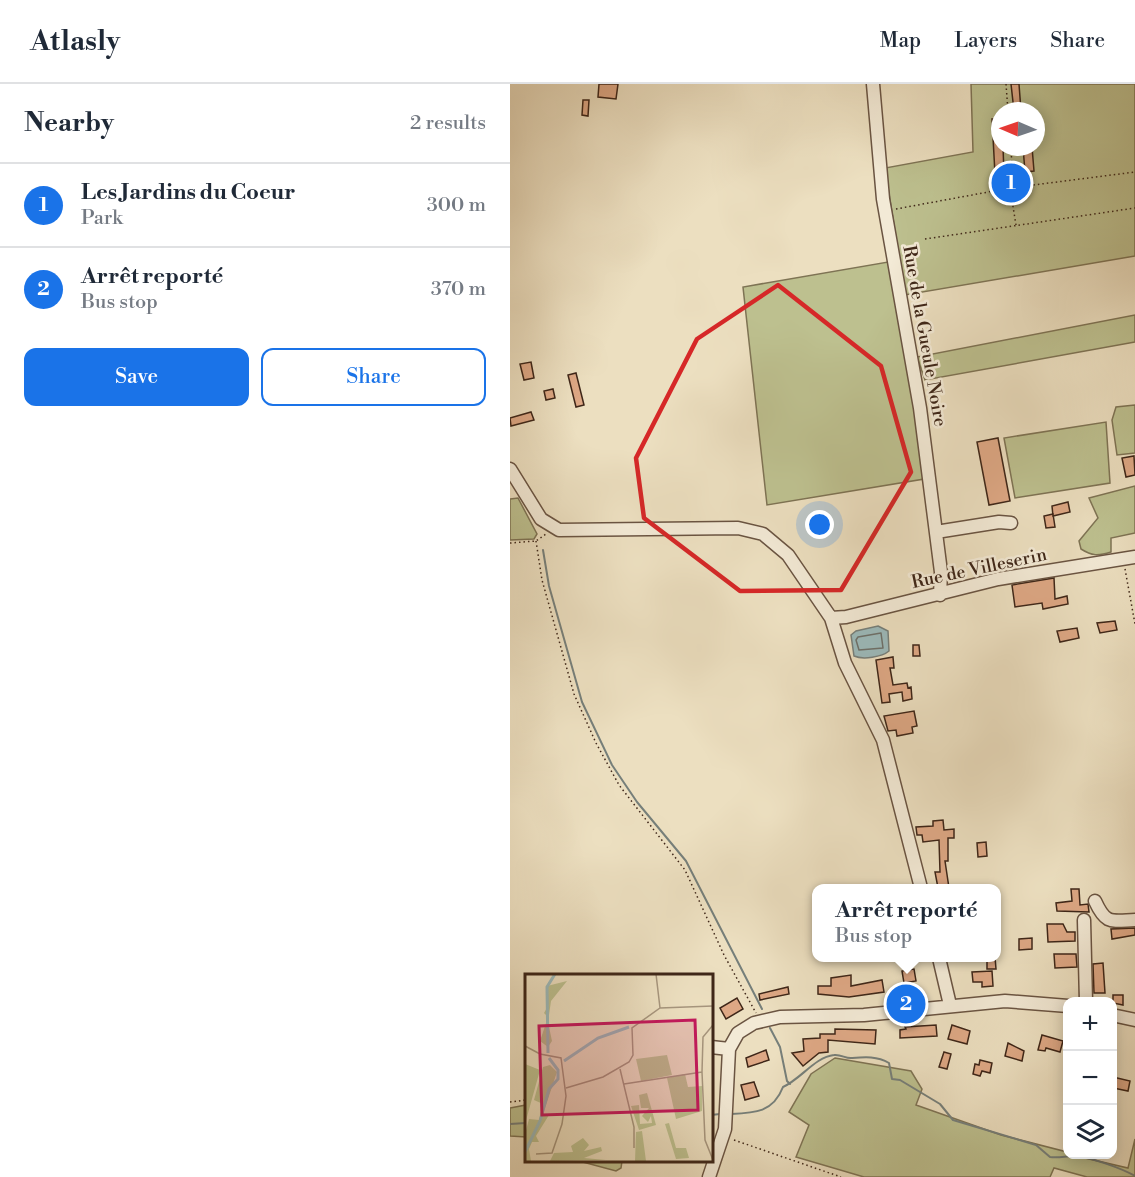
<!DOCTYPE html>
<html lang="en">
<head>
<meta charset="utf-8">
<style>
	:root { --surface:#fff; --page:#f2f2f3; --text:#1f2937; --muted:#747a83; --line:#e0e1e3; --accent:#1a73e8 }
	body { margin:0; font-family:"Libre Bodoni",serif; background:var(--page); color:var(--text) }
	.controls { position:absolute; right:18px; bottom:18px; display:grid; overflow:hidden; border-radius:12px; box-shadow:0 3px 15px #0003 }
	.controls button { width:54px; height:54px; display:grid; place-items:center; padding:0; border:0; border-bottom:2px solid var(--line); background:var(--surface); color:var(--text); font:30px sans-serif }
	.compass { position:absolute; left:481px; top:18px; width:54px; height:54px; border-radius:50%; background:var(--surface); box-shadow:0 3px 15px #0003; rotate:272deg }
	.you { position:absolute; left:310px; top:441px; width:21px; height:21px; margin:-15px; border:4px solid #fff; border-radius:50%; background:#1a73e8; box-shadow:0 0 0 9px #1a73e833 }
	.badge { display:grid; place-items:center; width:39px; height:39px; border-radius:50%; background:var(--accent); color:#fff; font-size:20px; font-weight:700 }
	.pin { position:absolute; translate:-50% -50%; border:3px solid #fff; box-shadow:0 2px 6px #0006 }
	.popup { position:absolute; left:302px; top:800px; width:189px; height:78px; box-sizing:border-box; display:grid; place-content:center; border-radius:12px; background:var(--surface); filter:drop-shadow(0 2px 4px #0005); font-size:20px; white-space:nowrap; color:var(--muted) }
	.popup b { font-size:22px; color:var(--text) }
	.popup::after { content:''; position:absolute; left:50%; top:100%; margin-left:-12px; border:12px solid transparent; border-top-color:var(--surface) }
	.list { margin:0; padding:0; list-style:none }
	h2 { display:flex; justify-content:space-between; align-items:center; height:78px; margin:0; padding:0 24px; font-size:26px }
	h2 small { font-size:20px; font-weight:400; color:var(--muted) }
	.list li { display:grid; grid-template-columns:39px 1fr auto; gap:18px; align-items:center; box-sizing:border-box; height:84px; padding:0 24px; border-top:2px solid var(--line) }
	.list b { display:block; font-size:22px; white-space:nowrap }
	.list p { margin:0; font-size:20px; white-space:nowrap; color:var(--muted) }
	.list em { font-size:20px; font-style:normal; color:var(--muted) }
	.actions { display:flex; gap:12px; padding:18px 24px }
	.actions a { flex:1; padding:14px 0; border:2px solid var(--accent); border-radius:12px; text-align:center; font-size:21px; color:var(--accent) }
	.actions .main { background:var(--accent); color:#fff }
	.icon { flex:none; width:33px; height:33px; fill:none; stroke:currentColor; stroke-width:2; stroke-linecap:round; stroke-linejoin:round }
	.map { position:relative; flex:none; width:625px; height:1093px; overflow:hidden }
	header { display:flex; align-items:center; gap:36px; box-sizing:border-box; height:84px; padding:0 30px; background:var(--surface); border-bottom:2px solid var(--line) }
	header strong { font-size:28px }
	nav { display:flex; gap:33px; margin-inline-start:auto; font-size:21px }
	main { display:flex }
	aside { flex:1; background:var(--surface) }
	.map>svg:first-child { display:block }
	.green { fill:#bdc08f; stroke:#7e7354; stroke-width:1.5; fill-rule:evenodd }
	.water { fill:#9cbabb; stroke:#767f7a; stroke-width:1.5 }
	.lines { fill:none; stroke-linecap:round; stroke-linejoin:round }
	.shore { stroke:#6d706a; stroke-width:1.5 }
	.stream { stroke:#767f7a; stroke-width:2 }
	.building { fill:#dea885; stroke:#3e2618; stroke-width:1.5 }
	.minor-casing { stroke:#6a5442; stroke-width:15 }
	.path { stroke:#3e2618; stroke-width:1.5; stroke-dasharray:1.5 3; stroke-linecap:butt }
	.minor { stroke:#f3ead6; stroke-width:12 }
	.marked { fill:none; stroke:#d62828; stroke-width:4.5; stroke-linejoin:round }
	.labels { text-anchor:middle; stroke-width:5; stroke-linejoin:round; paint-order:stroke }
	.street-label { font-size:18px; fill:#3e2618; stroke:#f3ead6 }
	.inset-river { fill:none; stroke:#9cbabb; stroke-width:3 }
	.inset-road { fill:none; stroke:#a6957d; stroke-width:1.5 }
	.view { fill:#c2185b; fill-opacity:0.15; stroke:#c2185b; stroke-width:3 }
	.inset-edge { fill:none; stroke:#3e2618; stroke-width:3 }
</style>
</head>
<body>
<header>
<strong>Atlasly</strong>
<nav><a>Map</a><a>Layers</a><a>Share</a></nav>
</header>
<main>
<aside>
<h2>Nearby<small>2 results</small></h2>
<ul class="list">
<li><span class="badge">1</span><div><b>Les Jardins du Coeur</b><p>Park</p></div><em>300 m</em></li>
<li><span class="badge">2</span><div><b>Arrêt reporté</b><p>Bus stop</p></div><em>370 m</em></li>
</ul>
<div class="actions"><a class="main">Save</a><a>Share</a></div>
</aside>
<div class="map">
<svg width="625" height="1093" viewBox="0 0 625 1093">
	<rect width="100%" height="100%" fill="#ecdfc0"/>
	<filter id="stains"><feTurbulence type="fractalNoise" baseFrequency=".00333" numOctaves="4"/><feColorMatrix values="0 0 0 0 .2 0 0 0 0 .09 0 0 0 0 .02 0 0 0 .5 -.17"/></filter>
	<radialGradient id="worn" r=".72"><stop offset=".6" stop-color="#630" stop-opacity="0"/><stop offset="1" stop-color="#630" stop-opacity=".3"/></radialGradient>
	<path class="green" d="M 461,0 L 625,0 L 625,172 L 395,211 L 375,84 L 463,68 ZM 490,27 L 526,27 L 526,63 L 490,63 Z
		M 378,178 L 411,361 L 414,395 L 257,421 L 233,203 Z
		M 625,231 L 625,258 L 415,296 L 407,273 Z
		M 625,321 L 625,369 L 607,371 L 602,336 L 606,323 Z
		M 596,338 L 600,399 L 505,414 L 494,354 Z
		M 625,402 L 625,449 L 601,454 L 601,468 C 588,472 582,472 571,465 L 569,457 L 588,434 L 579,414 Z
		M 8,414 L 27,450 L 24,455 L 0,456 L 0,415 Z
		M 325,974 L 401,987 L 412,1005 L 406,1021 L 491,1051 L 557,1068 L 558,1070 L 618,1084 L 625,1055 L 625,1093 L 577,1093 L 544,1084 L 540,1093 L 354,1093 L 286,1073 L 299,1041 L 279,1028 L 301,990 Z
		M 16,1021 L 16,1053 L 0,1052 L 0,1024 Z
		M 69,1077 L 112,1077 L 111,1084 L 106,1087 Z"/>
	<path class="water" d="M 368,542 L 378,547 L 379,567 C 372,573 353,576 344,572 L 341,551 L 346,547 Z"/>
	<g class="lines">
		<path class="shore" d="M 371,549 L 373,564 L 349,566 L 346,556 L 348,553 Z"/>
		<path class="stream" d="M 33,466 L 39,502 L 72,618 L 102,681 L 127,718 L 176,777 L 252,925
			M 260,944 L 270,963 L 277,997 L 280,1000
			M 219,1030 C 244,1029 263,1029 273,1003 C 291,995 305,973 324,971 C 331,970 336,975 342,974 C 355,973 367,972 379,979 L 382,995 L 390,996 L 430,1020 L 443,1036 L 526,1061 L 540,1073 C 549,1074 556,1072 564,1072 C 578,1072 613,1085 625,1092
			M 201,1031 L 210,1030
			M 0,1040 L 16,1039"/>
	</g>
	<path class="building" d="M 89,0 L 108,0 L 106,15 L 88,13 Z
		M 501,0 L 509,0 L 511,27 L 504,27 Z
		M 73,16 L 79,16 L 78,32 L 72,31 Z
		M 482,35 L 490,35 L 490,63 L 493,63 L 494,89 L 485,90 Z
		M 513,63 L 522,63 L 524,87 L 515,88 Z
		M 21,278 L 24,294 L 14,296 L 10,280 Z
		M 66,289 L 74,321 L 66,323 L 58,291 Z
		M 43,305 L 45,314 L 36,316 L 34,307 Z
		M 21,328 L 24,336 L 1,342 L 0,334 Z
		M 488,354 L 500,417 L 479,421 L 467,358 Z
		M 624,372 L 625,391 L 616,393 L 612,374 Z
		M 558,418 L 560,428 L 543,432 L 542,422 Z
		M 543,430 L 545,443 L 536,444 L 534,432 Z
		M 544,494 L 545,515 L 557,512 L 558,520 L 533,525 L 532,519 L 505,523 L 502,501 Z
		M 605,537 L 607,546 L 590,549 L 587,539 Z
		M 567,544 L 569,554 L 550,558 L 547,547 Z
		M 403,561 L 409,561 L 410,572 L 403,572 Z
		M 383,573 L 384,584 L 380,584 L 383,601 L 397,599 L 398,604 L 401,603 L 402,615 L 393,617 L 392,608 L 379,610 L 380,618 L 372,619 L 366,576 Z
		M 404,627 L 407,642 L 402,643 L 403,649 L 387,652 L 386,646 L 378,647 L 374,632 Z
		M 433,736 L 434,746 L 444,745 L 444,754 L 438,754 L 438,777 L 435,777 L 439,804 L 428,804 L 425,788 L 430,788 L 429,756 L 413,758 L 412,751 L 407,751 L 406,743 L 423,742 L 423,737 Z
		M 476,758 L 477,772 L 468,773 L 467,759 Z
		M 561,805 L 569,805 L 570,821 L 578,820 L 579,828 L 547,827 L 546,819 L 562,817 Z
		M 537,840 L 553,840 L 557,848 L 565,848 L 565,857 L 538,858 Z
		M 625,844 L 625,851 L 602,855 L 601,845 Z
		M 522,854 L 522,865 L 509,866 L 509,855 Z
		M 544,870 L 566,870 L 567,883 L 545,884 Z
		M 477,873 L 485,873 L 486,885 L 477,885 Z
		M 593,879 L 595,909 L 584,909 L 583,880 Z
		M 404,885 L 406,897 L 394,899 L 392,887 Z
		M 482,887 L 483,902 L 472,903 L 472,898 L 463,898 L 462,888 Z
		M 341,891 L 341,902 L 372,896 L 374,908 L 339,913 L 308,910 L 308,902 L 321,902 L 321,894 Z
		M 278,903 L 279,910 L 250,916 L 249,910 Z
		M 603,911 L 613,911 L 613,921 L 603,919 Z
		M 227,914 L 233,925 L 216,935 L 210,924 Z
		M 426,941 L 427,952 L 390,954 L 390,946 L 396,945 L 395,943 Z
		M 442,941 L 460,947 L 457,960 L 438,955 Z
		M 325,945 L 366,946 L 365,960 L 318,956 L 318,968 L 309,969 L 293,982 L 282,969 L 294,967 L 293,955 L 310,954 L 310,950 L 325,950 Z
		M 532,951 L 553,957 L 550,968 L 536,964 L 535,967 L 528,966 Z
		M 498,959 L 514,967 L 512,977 L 495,972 Z
		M 256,966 L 259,976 L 238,983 L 236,974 Z
		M 434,968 L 441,970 L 437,985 L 429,983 Z
		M 470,976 L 482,979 L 480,989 L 472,987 L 470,992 L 463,990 L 465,980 L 469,981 Z
		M 603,993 L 620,997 L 618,1007 L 603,1004 Z
		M 244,998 L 249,1012 L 235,1016 L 231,1001 Z"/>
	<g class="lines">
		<defs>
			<path id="minor" d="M 363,0 L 373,115 L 410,324 L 431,488 L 430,511
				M 0,385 L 31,435 L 49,446 L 228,444 L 253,450 L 278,471 L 321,534 L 335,579 L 373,656 L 411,804
				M 426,448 L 489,438 L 501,439
				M 321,534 L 336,533 L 488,495 L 625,473
				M 585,817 C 596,841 601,837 625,836
				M 574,836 L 576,918
				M 429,874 L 440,921
				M 602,931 L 625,936
				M 201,963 L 219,965
				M 199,1093 L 215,1045 L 219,965 L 228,949 L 244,939 L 270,933 L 354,931 L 495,917 L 558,922"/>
		</defs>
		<use href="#minor" class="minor-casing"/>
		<path class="path" d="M 496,0 L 498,27
			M 501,63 L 503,104
			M 500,104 L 506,141
			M 386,125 L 500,104 L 625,88
			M 415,155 L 625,124
			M 26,457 L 32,496 L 64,610 L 86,659 L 109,701 L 175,786 L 214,871 L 246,929
			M 0,459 L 26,457 L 36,450
			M 615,485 L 625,540
			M 0,1018 L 16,1016
			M 224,1056 L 331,1093"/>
		<use href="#minor" class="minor"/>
	</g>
	<path class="marked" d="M 268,201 L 371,282 L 401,388 L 331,506 L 230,507 L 134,434 L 126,374 L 187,255 Z"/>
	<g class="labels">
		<g class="street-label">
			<text transform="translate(415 252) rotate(80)" y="6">Rue de la Gueule Noire</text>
			<text transform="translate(469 484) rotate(-12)" y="6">Rue de Villeserin</text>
		</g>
	</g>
	<g transform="translate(15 890)">
		<rect width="188" height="188" fill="#ecdfc0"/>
		<path d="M 42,7 L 26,27 L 23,48 L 27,67 L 23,73 L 15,67 L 23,43 L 19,39 L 23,32 L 22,12 ZM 142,81 L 147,101 L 116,107 L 111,85 ZM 0,90 L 15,96 L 0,150 ZM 25,91 L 32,98 L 18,140 L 24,141 L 11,162 L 14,168 L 7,168 L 4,175 L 6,187 L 1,187 L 0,160 L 4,145 L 14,146 L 18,130 L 9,126 L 18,93 ZM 160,100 L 163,113 L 177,112 L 177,137 L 151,145 L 142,104 ZM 122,119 L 131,151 L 114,156 L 106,132 L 114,131 L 115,150 L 127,149 L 126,142 L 123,148 L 117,142 L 124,134 L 116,134 L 114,121 ZM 144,149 L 151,174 L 161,174 L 164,184 L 151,185 L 140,150 ZM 117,157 L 121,187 L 110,187 L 111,158 ZM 58,164 L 64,171 L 59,177 L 76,173 L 77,177 L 59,184 L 81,186 L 25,187 L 29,179 L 48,178 L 46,172 Z" fill="#bdc08f"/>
		<path class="inset-river" d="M 23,79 L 22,13 L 30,0M 39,87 L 73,64 L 104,53M 0,178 L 15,147 L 24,115 L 33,105 L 33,96 L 24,84"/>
		<path class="inset-road" d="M 131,0 L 135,34M 188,51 L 178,63 L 177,98 L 180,166 L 188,186M 0,72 L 15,80 L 36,84 L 41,122 L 37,150 L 27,179 L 11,180M 95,95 L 109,153 L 109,174M 99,110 L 177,98M 41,114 L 78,103 L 104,88 L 108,81 L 107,54 L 135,34 L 188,32"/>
		<path class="view" d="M 170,46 L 173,136 L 17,141 L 14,52 Z"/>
		<rect width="188" height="188" class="inset-edge"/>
	</g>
	<rect width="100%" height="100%" filter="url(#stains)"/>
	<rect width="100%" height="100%" fill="url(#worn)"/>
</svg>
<div class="controls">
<button>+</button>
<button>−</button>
<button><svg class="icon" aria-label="layers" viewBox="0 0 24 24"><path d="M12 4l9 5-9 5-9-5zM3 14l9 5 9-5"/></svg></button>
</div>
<svg class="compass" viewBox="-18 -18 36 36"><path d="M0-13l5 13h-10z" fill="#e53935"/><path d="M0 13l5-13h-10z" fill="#747a83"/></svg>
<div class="you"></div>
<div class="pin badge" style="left:501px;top:99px">1</div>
<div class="pin badge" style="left:396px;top:920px">2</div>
<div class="popup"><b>Arrêt reporté</b>Bus stop</div>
</div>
</main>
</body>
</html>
